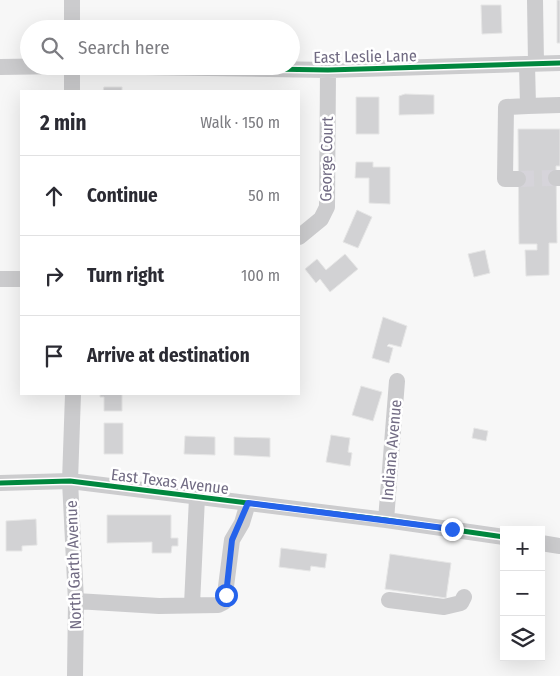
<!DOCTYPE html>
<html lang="en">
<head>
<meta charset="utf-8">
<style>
	:root { --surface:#fff; --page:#f2f2f3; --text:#2b2b33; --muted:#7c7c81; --line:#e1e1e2 }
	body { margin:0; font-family:"Fira Sans Condensed",sans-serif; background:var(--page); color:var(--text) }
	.controls { position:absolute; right:15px; bottom:15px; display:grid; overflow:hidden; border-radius:0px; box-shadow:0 5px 20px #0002 }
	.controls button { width:45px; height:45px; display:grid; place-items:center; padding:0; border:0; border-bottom:1px solid var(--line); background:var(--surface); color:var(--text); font:25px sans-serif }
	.stop { position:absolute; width:15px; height:15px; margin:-11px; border:4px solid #2563eb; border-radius:50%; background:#fff }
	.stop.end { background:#2563eb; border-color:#fff; box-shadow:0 1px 5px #0008 }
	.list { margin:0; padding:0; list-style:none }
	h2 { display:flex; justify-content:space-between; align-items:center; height:65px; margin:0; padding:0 20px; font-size:21px }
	h2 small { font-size:16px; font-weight:400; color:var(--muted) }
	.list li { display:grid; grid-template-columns:32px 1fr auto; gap:15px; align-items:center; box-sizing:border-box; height:80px; padding:0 20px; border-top:1px solid var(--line) }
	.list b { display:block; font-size:19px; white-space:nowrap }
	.list em { font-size:16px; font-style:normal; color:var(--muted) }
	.icon { flex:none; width:28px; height:28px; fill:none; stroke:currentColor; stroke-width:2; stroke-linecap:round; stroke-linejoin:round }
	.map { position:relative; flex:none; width:560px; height:676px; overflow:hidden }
	.search { position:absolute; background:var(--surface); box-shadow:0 5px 20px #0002; left:20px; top:20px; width:280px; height:55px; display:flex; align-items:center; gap:12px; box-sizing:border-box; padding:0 18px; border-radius:28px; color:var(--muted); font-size:19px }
	.panel { position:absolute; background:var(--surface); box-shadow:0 5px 20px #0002; left:20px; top:90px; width:280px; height:305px; border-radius:0px }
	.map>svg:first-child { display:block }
	.building { fill:#d2d2d4; stroke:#e6e6e6 }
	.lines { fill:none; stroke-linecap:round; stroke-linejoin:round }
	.minor-tunnel { stroke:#d6d4da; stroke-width:16; stroke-dasharray:16 8; stroke-linecap:butt }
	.minor { stroke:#ccccce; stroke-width:16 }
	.cycleway-casing { stroke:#fff; stroke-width:8 }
	.cycleway { stroke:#00873e; stroke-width:5 }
	.route { stroke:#2563eb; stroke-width:6 }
	.labels { text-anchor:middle; stroke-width:5; stroke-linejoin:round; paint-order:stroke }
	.street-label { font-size:16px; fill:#716b83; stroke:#fff }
</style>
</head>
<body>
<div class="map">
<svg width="560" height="676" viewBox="0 0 560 676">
	<rect width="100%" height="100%" fill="#f7f7f7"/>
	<path class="building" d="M 557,0 L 560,0 L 560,43 L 557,43 Z
		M 481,5 L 501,5 L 502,33 L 482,34 Z
		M 104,87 L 122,87 L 122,91 L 103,91 Z
		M 405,94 L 434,95 L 434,114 L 399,115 L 399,96 Z
		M 356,97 L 379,97 L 379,134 L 356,134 Z
		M 518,129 L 560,129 L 560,166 L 556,166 L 557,243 L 549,243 L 549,275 L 526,276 L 525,250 L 537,250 L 537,244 L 519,244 Z
		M 356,162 L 373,162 L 373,167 L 390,167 L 390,204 L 369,203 L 369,178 L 355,178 Z
		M 357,210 L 372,217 L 358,248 L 343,242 Z
		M 485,250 L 490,273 L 474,277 L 468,254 Z
		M 345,254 L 358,269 L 330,292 L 320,279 L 316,283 L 305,269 L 317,259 L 326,270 Z
		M 383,317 L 407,326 L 401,347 L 389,344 L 387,346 L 393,348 L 389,363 L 372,358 Z
		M 361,386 L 382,392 L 373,421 L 352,415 Z
		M 100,394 L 122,394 L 122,411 L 104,411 L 104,397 L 100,397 Z
		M 104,423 L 123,423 L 123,454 L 104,454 Z
		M 474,428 L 488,431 L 486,441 L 472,438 Z
		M 331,435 L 350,438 L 348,452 L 352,453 L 350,466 L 326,462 Z
		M 185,436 L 215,437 L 215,455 L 184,454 Z
		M 234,437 L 270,438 L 270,457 L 234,455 Z
		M 107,515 L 171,515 L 171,538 L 178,538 L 178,546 L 172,546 L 171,553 L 152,553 L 152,542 L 107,543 Z
		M 36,519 L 37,545 L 22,546 L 22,551 L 6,551 L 6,521 Z
		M 281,548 L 327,554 L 325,568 L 311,566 L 310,571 L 279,567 Z
		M 390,554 L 451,563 L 446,598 L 385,589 Z"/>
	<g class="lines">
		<path class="minor-tunnel" d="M 518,179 L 556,178"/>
		<path class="minor" d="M 72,0 L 72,29
			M 535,0 L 536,63
			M 527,64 L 528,106 L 560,105
			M 72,66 L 72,91
			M 81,66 L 328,70 L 560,63
			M 0,67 L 65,66
			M 556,178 L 560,178
			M 518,179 L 505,179 L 506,107 L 528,106
			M 299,237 L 321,219 L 327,207 L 328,70
			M 0,279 L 21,279
			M 73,394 L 70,481 L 76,601 L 75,676
			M 0,483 L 70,481 L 386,520 L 504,537
			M 386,520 L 397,381
			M 541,543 L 560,546
			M 389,600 L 444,607 L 461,603 L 464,597
			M 76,601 L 159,606 L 218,605 L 224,602 L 232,540 L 242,523 L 248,503
			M 192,605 L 197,497"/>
		<defs>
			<path id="cycleway" d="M 81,66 L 328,70 L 560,63
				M 0,483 L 70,481 L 386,520 L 504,537"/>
		</defs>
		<use href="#cycleway" class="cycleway-casing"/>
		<use href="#cycleway" class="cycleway"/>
	</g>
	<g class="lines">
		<path class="route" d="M 226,595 L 232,540 L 248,503 L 452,529"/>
	</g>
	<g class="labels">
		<g class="street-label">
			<text transform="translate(365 56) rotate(-1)" y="6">East Leslie Lane</text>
			<text transform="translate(326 159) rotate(-89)" y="6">George Court</text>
			<text transform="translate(391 450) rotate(-85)" y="6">Indiana Avenue</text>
			<text transform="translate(170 481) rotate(7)" y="6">East Texas Avenue</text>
			<text transform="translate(73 565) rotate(-92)" y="6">North Garth Avenue</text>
		</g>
	</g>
</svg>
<div class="controls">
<button>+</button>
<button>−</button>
<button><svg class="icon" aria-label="layers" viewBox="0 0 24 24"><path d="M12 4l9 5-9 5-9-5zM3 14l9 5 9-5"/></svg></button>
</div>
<div class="stop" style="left:226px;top:595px"></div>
<div class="stop end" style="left:452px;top:529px"></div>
<div class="search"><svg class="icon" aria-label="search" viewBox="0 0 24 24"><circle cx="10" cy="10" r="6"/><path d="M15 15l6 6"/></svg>Search here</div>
<section class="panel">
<h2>2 min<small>Walk · 150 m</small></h2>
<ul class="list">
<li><svg class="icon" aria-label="ahead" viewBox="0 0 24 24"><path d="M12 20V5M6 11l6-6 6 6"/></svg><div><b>Continue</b></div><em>50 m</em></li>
<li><svg class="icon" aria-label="right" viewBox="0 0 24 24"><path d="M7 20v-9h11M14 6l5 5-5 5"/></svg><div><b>Turn right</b></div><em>100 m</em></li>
<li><svg class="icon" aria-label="arrive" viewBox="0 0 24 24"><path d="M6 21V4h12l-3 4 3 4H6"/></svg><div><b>Arrive at destination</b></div></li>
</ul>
</section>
</div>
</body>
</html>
